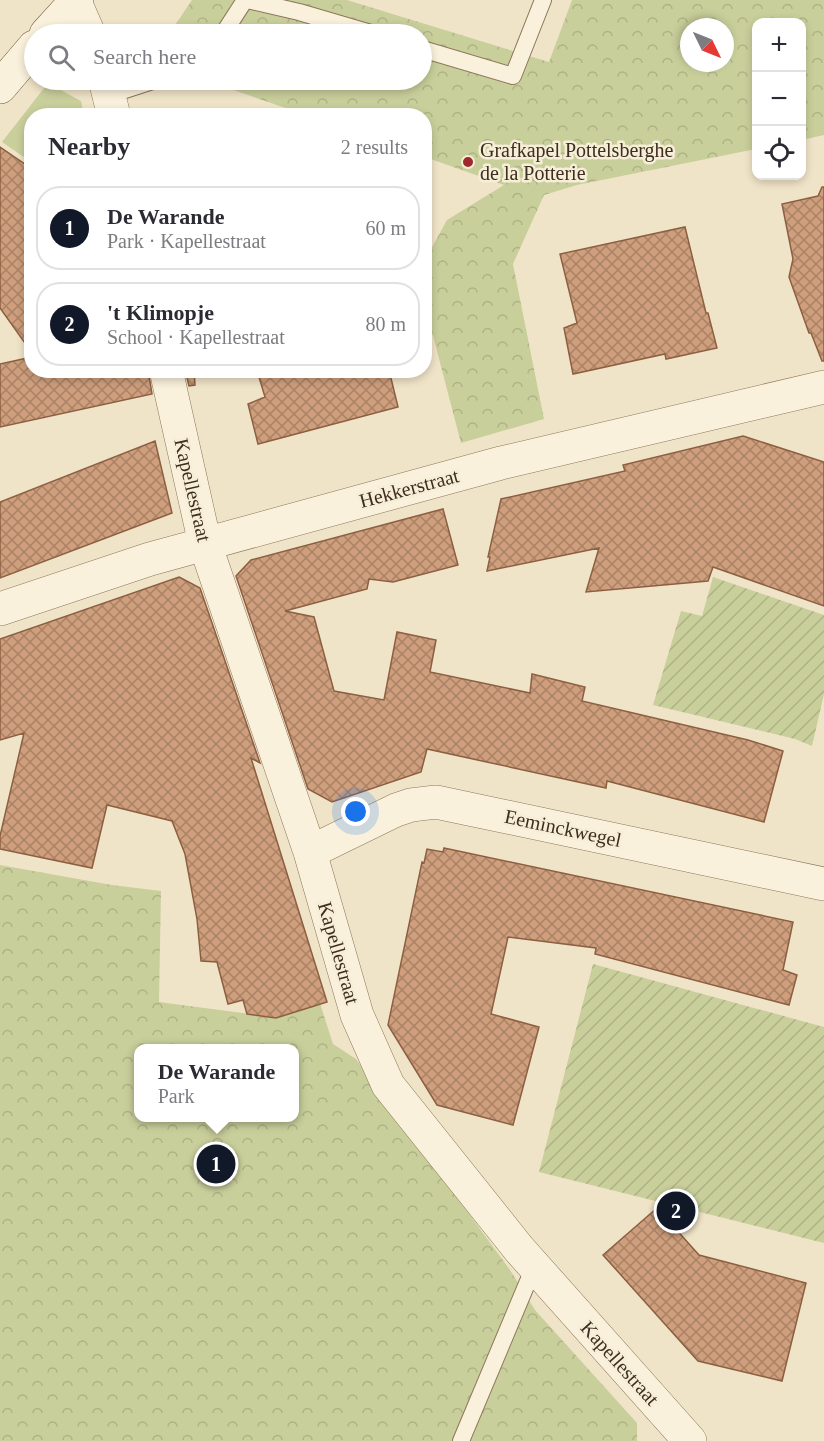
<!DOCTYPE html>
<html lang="en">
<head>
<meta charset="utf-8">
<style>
	:root { --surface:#fff; --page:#f7f7f7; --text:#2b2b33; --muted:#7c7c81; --line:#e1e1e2; --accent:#111827 }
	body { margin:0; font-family:Georgia,serif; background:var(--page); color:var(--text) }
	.controls { position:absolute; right:18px; top:18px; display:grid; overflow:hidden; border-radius:12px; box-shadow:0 3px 9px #0003 }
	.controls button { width:54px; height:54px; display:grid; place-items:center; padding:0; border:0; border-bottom:2px solid var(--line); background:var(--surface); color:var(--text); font:30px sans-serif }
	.compass { position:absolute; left:680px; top:18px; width:54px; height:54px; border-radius:50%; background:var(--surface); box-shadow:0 3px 9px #0003; rotate:133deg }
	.you { position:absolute; left:356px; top:812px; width:21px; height:21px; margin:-15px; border:4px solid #fff; border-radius:50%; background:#1a73e8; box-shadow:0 0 0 9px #1a73e833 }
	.badge { display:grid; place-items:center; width:39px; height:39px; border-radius:50%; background:var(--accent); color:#fff; font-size:20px; font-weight:700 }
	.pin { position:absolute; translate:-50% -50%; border:3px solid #fff; box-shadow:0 2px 6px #0006 }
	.popup { position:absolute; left:134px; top:1044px; width:165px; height:78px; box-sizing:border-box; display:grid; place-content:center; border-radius:12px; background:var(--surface); filter:drop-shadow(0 2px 4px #0005); font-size:20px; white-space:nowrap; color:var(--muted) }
	.popup b { font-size:22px; color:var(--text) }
	.popup::after { content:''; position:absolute; left:50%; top:100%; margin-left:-12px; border:12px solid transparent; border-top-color:var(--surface) }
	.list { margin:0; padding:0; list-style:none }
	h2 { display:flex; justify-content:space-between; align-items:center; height:78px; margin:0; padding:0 24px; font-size:26px }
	h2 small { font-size:20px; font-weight:400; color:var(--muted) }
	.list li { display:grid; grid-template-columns:39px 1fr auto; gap:18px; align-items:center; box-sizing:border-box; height:84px; margin:0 12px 12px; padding:0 12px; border:2px solid var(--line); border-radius:24px }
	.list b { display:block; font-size:22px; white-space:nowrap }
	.list p { margin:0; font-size:20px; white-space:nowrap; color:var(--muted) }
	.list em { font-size:20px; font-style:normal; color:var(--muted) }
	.icon { flex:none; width:33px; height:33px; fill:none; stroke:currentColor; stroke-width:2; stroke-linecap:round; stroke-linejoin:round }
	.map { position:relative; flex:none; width:824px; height:1441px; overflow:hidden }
	.search { position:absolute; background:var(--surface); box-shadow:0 3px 9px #0003; left:24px; top:24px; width:408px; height:66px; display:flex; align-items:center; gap:15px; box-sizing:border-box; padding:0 21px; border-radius:33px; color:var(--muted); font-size:22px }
	.panel { position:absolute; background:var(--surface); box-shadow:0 3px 9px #0003; left:24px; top:108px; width:408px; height:270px; border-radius:24px }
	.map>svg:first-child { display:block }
	.grass { fill:#c9cf9b }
	.park { fill:url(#park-crowns); fill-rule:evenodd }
	.garden { fill:url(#garden-furrows) }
	.building { fill:url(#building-cross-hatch); stroke:#8d5f41; stroke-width:1.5 }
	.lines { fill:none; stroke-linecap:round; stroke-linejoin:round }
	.lane-casing { stroke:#8d765c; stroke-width:18 }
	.street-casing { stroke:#8d765c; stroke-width:34 }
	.secondary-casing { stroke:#6f573f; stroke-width:34 }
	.lane { stroke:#faf1dc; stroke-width:16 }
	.street { stroke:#faf1dc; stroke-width:33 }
	.secondary { stroke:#faf1dc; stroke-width:33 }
	.poi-dot { fill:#9e2a2b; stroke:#f7eed8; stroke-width:2 }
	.labels { text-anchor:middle; stroke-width:5; stroke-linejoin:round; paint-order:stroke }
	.poi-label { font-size:20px; fill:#3d2e20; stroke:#f7eed8; text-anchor:start }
	.street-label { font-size:20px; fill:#3d2e20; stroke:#f7eed8 }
</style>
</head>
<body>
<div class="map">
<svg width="824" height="1441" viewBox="0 0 824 1441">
	<defs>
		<pattern id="park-crowns" width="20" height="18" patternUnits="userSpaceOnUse" patternTransform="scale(1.5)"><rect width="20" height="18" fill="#c9cf9b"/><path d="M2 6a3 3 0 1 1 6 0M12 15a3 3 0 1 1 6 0" fill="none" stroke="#aeb285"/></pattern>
		<pattern id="garden-furrows" width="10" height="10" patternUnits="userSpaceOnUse" patternTransform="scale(1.5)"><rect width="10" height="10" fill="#c9cf9b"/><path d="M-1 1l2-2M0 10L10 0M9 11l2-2" fill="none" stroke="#aeb285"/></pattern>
		<pattern id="building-cross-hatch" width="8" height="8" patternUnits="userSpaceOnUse" patternTransform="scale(1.5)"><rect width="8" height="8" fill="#cf9f7d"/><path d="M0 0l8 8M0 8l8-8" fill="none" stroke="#a98266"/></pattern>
	</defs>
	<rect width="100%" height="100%" fill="#f0e4c8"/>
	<path class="grass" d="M 48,83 L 81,101 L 84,115 L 32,116 L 31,162 L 2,142 Z"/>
	<path class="park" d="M 192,0 L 347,0 L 549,62 L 572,0 L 824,0 L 824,135 L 802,140 L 802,22 L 756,22 L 756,149 L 577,185 L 544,195 L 513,264 L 544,419 L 461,443 L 433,336 L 425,323 L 425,260 L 447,220 L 504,185 L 425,157 L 424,116 L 306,115 L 204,80 L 422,80 L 422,34 L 169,34 ZM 689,27 L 725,27 L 725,63 L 689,63 Z
		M 0,865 L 112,885 L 161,891 L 159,1002 L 265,1016 L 319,1000 L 333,1044 L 356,1059 L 510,1270 L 535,1310 L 637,1423 L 637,1441 L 0,1441 ZM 138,1048 L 294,1048 L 294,1118 L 138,1118 Z"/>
	<path class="garden" d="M 713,577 L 824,615 L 824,694 L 812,746 L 795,739 L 653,705 L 681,611 L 702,616 Z
		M 593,964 L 824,1027 L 824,1243 L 539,1172 Z"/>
	<path class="building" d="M 0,147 L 32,169 L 32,353 L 0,308 Z
		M 822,187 L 824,187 L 824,361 L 822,361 L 811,333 L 809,333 L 789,277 L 793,259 L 782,204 L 818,196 Z
		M 685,227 L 706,313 L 708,313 L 717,348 L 666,359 L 665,354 L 573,374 L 564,328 L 577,323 L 560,254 Z
		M 32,357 L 32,370 L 148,370 L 152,394 L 0,427 L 0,364 Z
		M 185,370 L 194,370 L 195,385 L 189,386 Z
		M 285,370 L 389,370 L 398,407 L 258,444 L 248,404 L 265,397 L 259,377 Z
		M 743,436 L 824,462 L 824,606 L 713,567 L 708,581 L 586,592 L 599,548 L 487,571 L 490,557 L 488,557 L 501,499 L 625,471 L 623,465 Z
		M 155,441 L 172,513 L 0,578 L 0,502 Z
		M 443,509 L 458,565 L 393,582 L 369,579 L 367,589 L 285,611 L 314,617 L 334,691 L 384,700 L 397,632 L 436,640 L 430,672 L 530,693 L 532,674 L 585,687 L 582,701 L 748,740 L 783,751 L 764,822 L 607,781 L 606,788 L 427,749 L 421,772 L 332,802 L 308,789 L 236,576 L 251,560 Z
		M 179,577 L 200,588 L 260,763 L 251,758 L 327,1002 L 276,1018 L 247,1014 L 243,1000 L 228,1004 L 217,962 L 201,961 L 197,919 L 185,854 L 172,821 L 107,805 L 92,868 L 0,849 L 0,836 L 24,733 L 0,740 L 0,639 Z
		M 444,848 L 793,922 L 783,970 L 797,975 L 789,1005 L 595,954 L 596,948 L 508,937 L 491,1014 L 539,1027 L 513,1125 L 437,1105 L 388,1025 L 422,862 L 424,863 L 427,849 L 443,852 Z
		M 657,1208 L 699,1255 L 806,1283 L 782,1381 L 698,1361 L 603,1255 Z"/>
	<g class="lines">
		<defs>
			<path id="lane" d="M 247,0 L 299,12 L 374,34
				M 223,34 L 245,0
				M 422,49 L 513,76 L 543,0
				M 110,95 L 156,80
				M 461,1441 L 534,1267"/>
			<path id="street" d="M 75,2 L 89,34
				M 105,80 L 114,116
				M 166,370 L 205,544 L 310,852 L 357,1015 L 388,1085 L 519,1249 L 690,1441
				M 0,609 L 150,559 L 501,463 L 824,387
				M 310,852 L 396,810 L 411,805 L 436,802 L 824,884"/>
			<path id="secondary" d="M 46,34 L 77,0
				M 0,87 L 34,47"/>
		</defs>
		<use href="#lane" class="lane-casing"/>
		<use href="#street" class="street-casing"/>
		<use href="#secondary" class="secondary-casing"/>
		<use href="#lane" class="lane"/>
		<use href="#street" class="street"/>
		<use href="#secondary" class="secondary"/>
	</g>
	<circle class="poi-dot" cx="468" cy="162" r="6"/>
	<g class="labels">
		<g class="poi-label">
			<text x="480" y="157">Grafkapel Pottelsberghe<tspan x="480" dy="23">de la Potterie</tspan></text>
		</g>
		<g class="street-label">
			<text transform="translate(409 488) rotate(-15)" y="7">Hekkerstraat</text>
			<text transform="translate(193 490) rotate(77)" y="7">Kapellestraat</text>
			<text transform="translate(563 828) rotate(12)" y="7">Eeminckwegel</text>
			<text transform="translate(339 953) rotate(74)" y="7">Kapellestraat</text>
			<text transform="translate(620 1363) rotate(48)" y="7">Kapellestraat</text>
		</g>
	</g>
</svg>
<div class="controls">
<button>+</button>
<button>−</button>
<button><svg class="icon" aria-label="locate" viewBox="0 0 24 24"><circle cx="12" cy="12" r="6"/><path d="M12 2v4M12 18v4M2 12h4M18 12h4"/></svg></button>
</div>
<svg class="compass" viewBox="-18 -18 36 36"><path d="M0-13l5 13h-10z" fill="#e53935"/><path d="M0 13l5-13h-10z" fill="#7c7c81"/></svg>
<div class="you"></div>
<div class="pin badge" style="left:216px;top:1164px">1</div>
<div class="popup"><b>De Warande</b>Park</div>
<div class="pin badge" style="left:676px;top:1211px">2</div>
<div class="search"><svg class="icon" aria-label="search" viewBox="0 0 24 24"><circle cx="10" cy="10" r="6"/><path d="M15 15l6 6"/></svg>Search here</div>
<section class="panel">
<h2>Nearby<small>2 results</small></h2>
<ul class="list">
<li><span class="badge">1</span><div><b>De Warande</b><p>Park · Kapellestraat</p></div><em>60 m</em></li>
<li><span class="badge">2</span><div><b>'t Klimopje</b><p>School · Kapellestraat</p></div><em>80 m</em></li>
</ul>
</section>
</div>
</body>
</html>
